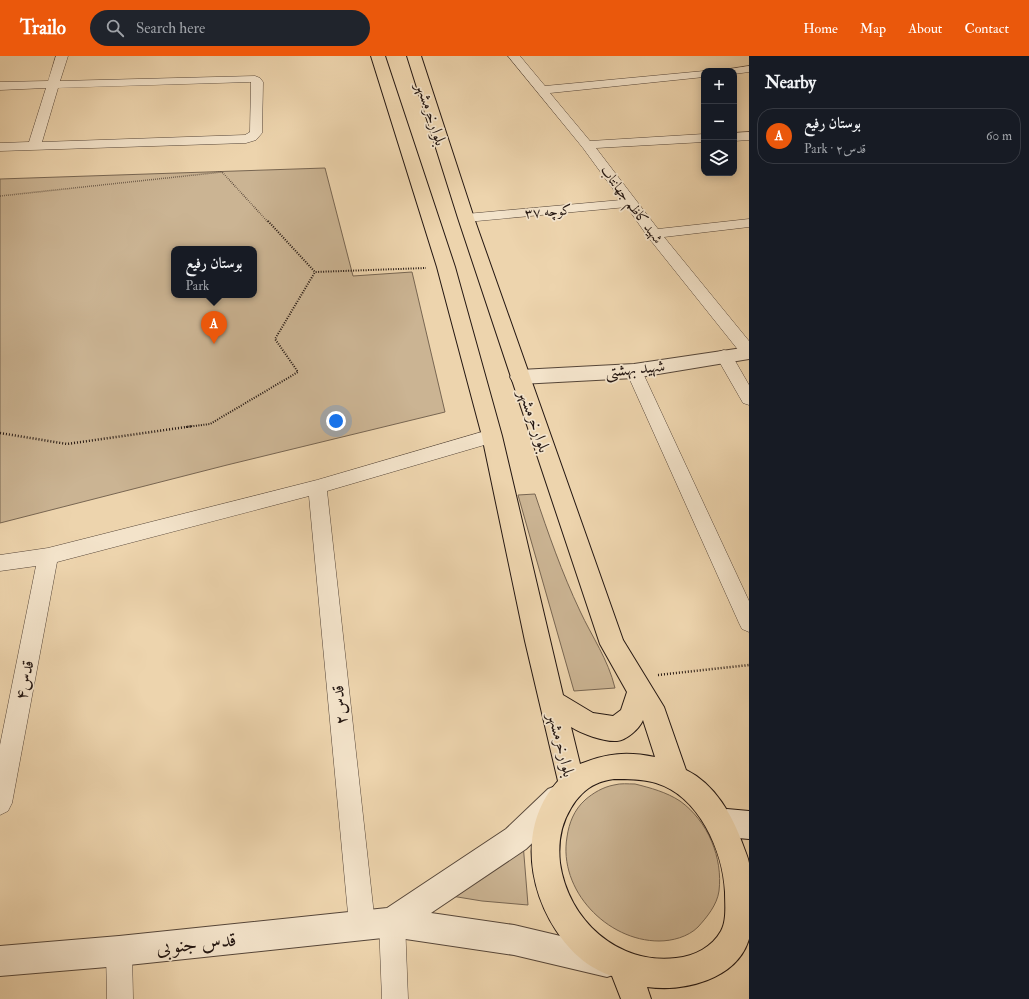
<!DOCTYPE html>
<html lang="en">
<head>
<meta charset="utf-8">
<style>
	:root { --surface:#171b24; --page:#20242c; --text:#f1f3f6; --muted:#9ea1a6; --line:#363941; --accent:#ea580c }
	body { margin:0; font-family:"IM FELL Double Pica",Amiri,serif; background:var(--page); color:var(--text) }
	.controls { position:absolute; right:12px; top:12px; display:grid; overflow:hidden; border-radius:8px; box-shadow:0 2px 10px #0003 }
	.controls button { width:36px; height:36px; display:grid; place-items:center; padding:0; border:0; border-bottom:1px solid var(--line); background:var(--surface); color:var(--text); font:20px sans-serif }
	.you { position:absolute; left:336px; top:365px; width:14px; height:14px; margin:-10px; border:3px solid #fff; border-radius:50%; background:#1a73e8; box-shadow:0 0 0 6px #1a73e833 }
	.badge { display:grid; place-items:center; width:26px; height:26px; border-radius:50%; background:var(--accent); color:#fff; font-size:13px; font-weight:700 }
	.pin { position:absolute; translate:-50% -33px; filter:drop-shadow(0 1px 2px #0008) }
	.pin::after { content:''; position:absolute; top:21px; width:14px; height:12px; background:inherit; clip-path:polygon(0 0,100% 0,50% 100%) }
	.popup { position:absolute; left:171px; top:190px; width:86px; height:52px; box-sizing:border-box; display:grid; place-content:center; border-radius:8px; background:var(--surface); filter:drop-shadow(0 1px 3px #0005); font-size:13px; white-space:nowrap; color:var(--muted) }
	.popup b { font-size:15px; color:var(--text) }
	.popup::after { content:''; position:absolute; left:50%; top:100%; margin-left:-8px; border:8px solid transparent; border-top-color:var(--surface) }
	.list { margin:0; padding:0; list-style:none }
	h2 { display:flex; justify-content:space-between; align-items:center; height:52px; margin:0; padding:0 16px; font-size:17px }
	h2 small { font-size:13px; font-weight:400; color:var(--muted) }
	.list li { display:grid; grid-template-columns:26px 1fr auto; gap:12px; align-items:center; box-sizing:border-box; height:56px; margin:0 8px 8px; padding:0 8px; border:1px solid var(--line); border-radius:16px }
	.list b { display:block; font-size:15px; white-space:nowrap }
	.list p { margin:0; font-size:13px; white-space:nowrap; color:var(--muted) }
	.list em { font-size:13px; font-style:normal; color:var(--muted) }
	.icon { flex:none; width:22px; height:22px; fill:none; stroke:currentColor; stroke-width:2; stroke-linecap:round; stroke-linejoin:round }
	.map { position:relative; flex:none; width:749px; height:943px; overflow:hidden }
	header { display:flex; align-items:center; gap:24px; box-sizing:border-box; height:56px; padding:0 20px; background:var(--accent); color:#fff }
	header strong { font-size:19px }
	nav { display:flex; gap:22px; margin-inline-start:auto; font-size:14px }
	.search { width:280px; height:36px; background:var(--page); display:flex; align-items:center; gap:10px; box-sizing:border-box; padding:0 14px; border-radius:22px; color:var(--muted); font-size:15px }
	main { display:flex }
	aside { flex:1; background:var(--surface) }
	.map>svg:first-child { display:block }
	.green { fill:#cbb493; stroke:#786652; fill-rule:evenodd }
	.lines { fill:none; stroke-linecap:round; stroke-linejoin:round }
	.minor-casing { stroke:#564639; stroke-width:1 }
	.tertiary-casing { stroke:#564639; stroke-width:2 }
	.secondary-casing { stroke:#241712; stroke-width:2 }
	.primary-casing { stroke:#241712; stroke-width:2 }
	.path-far2 { stroke:#241712; stroke-width:1.5; stroke-dasharray:0.5 1.5; stroke-linecap:butt }
	.path-far1 { stroke:#241712; stroke-width:2; stroke-dasharray:1 1.5; stroke-linecap:butt }
	.path { stroke:#241712; stroke-width:2.5; stroke-dasharray:1 2; stroke-linecap:butt }
	.minor { fill:#f3e3ca; fill-rule:evenodd }
	.tertiary { fill:#f3e3ca; fill-rule:evenodd }
	.secondary { fill:#f3e3ca; fill-rule:evenodd }
	.primary { fill:#edd4ad; fill-rule:evenodd }
	.labels { text-anchor:middle; stroke-width:3.5; stroke-linejoin:round; paint-order:stroke }
	.far-street-label { font-size:14px; fill:#241712; stroke:#f3e3ca }
	.street-label { font-size:17px; fill:#241712; stroke:#f3e3ca }
	.near-street-label { font-size:20px; fill:#241712; stroke:#f3e3ca }
</style>
</head>
<body>
<header>
<strong>Trailo</strong>
<div class="search"><svg class="icon" aria-label="search" viewBox="0 0 24 24"><circle cx="10" cy="10" r="6"/><path d="M15 15l6 6"/></svg>Search here</div>
<nav><a>Home</a><a>Map</a><a>About</a><a>Contact</a></nav>
</header>
<main>
<div class="map">
<svg width="749" height="943" viewBox="0 0 749 943">
	<rect width="100%" height="100%" fill="#edd4ad"/>
	<filter id="stains"><feTurbulence type="fractalNoise" baseFrequency=".005" numOctaves="4"/><feColorMatrix values="0 0 0 0 .2 0 0 0 0 .09 0 0 0 0 .02 0 0 0 .5 -.17"/></filter>
	<radialGradient id="worn" r=".72"><stop offset=".6" stop-color="#630" stop-opacity="0"/><stop offset="1" stop-color="#630" stop-opacity=".3"/></radialGradient>
	<path class="green" d="M 325,112 L 353,220 L 412,216 L 445,356 L 227,409 L 0,467 L 0,123 ZM 174,193 L 254,193 L 254,239 L 174,239 Z
		M 535,438 C 548,477 562,517 580,555 C 592,581 608,603 615,632 L 574,635 L 518,439 Z
		M 635,728 C 651,732 666,736 680,745 C 708,765 723,802 719,835 C 717,849 707,861 698,871 C 688,881 672,885 659,885 C 607,885 558,834 567,781 C 569,767 574,754 585,744 C 593,737 603,731 614,729 C 621,727 628,728 635,728 Z
		M 523,787 L 528,849 L 482,845 L 433,837 Z"/>
	<g class="lines">
		<defs>
			<path id="minor" d="M 56,0 L 68,0 L 60,25 L 255,20 L 260,22 L 263,26 L 262,77 L 256,84 L 246,87 L 0,95 L 0,87 L 29,86 L 46,32 L 0,34 L 0,26 L 48,25 ZM 250,26 L 251,26 L 250,76 L 245,79 L 42,86 L 58,32 Z
				M 508,0 L 520,0 L 545,30 L 704,15 L 706,15 L 704,15 L 704,21 L 550,37 L 590,85 L 704,78 L 704,86 L 596,92 L 658,173 L 749,163 L 749,171 L 664,181 L 749,285 L 749,302 L 743,300 L 648,181 L 627,151 L 466,166 L 461,165 L 459,162 L 461,159 L 466,158 L 621,144 L 583,92 Z
				M 749,10 L 749,16 L 734,18 L 734,15 L 727,15 L 729,13 Z
				M 749,76 L 749,84 L 734,85 L 734,77 Z
				M 724,294 L 730,296 L 749,329 L 749,349 L 743,347 L 716,300 L 718,296 Z
				M 634,309 L 640,311 L 642,315 L 749,545 L 749,576 L 742,573 L 739,567 L 626,315 L 628,311 Z
				M 492,373 L 498,375 L 501,380 L 498,385 L 327,435 L 375,868 L 371,877 L 362,881 L 353,877 L 349,868 L 309,440 L 57,506 L 12,747 L 8,755 L 0,759 L 0,689 L 36,510 L 0,515 L 0,499 L 48,492 L 317,424 Z
				M 392,853 L 401,857 L 405,866 L 408,943 L 382,943 L 379,866 L 383,857 Z
				M 119,882 L 128,886 L 132,895 L 133,943 L 107,943 L 106,895 L 110,886 Z"/>
			<path id="tertiary" d="M 749,291 L 749,303 L 634,322 L 520,328 L 513,326 L 510,321 L 513,316 L 520,314 L 634,308 Z
				M 558,729 L 568,733 L 572,743 L 568,753 L 526,793 L 431,857 L 514,869 L 607,891 L 618,895 L 622,906 L 618,917 L 607,921 L 514,899 L 392,881 L 119,910 L 0,920 L 0,890 L 119,880 L 387,852 L 506,773 L 548,733 Z"/>
			<path id="secondary" d="M 727,753 L 749,755 L 749,783 L 727,781 L 717,777 L 713,767 L 717,757 Z"/>
			<path id="primary" d="M 371,0 L 385,0 L 455,211 L 502,380 L 563,639 L 593,657 L 613,660 L 621,654 L 627,636 L 600,588 L 458,162 L 407,0 L 421,0 L 474,162 L 623,584 L 664,651 L 686,714 C 715,728 733,760 743,789 C 745,795 748,801 749,807 C 749,820 749,835 749,849 C 749,860 749,873 749,883 C 737,924 683,936 647,931 L 651,943 L 621,943 L 612,920 C 601,916 589,910 580,902 C 532,860 511,776 558,725 L 525,585 L 482,380 L 437,211 ZM 643,664 L 655,701 C 627,695 607,697 580,708 L 571,671 C 582,678 604,686 617,685 C 627,684 639,673 643,664 ZM 614,723 C 628,723 643,723 656,727 C 699,740 723,795 725,836 C 725,848 727,864 721,875 C 712,891 695,900 676,902 C 618,909 568,864 560,807 C 558,788 560,770 571,752 C 576,743 586,732 596,728 C 602,725 608,724 614,723 Z"/>
		</defs>
		<use href="#minor" class="minor-casing"/>
		<use href="#tertiary" class="tertiary-casing"/>
		<use href="#secondary" class="secondary-casing"/>
		<use href="#primary" class="primary-casing"/>
		<path class="path-far2" d="M 0,140 L 222,116 L 268,166"/>
		<path class="path-far1" d="M 268,165 L 315,216 L 426,212
			M 186,371 L 210,368 L 298,316 L 275,283 L 315,216"/>
		<path class="path" d="M 0,377 L 67,388 L 193,370
			M 658,619 L 749,609"/>
		<use href="#minor" class="minor"/>
		<use href="#tertiary" class="tertiary"/>
		<use href="#secondary" class="secondary"/>
		<use href="#primary" class="primary"/>
	</g>
	<g class="labels">
		<g class="far-street-label">
			<text transform="translate(632 148) rotate(53)" y="5">شهید کاظم جهانتاب</text>
			<text transform="translate(548 155) rotate(-5)" y="5">کوچه ۳۷</text>
		</g>
		<g class="street-label">
			<text transform="translate(432 58) rotate(72)" y="6">بلوارخرمشهر</text>
			<text transform="translate(635 312) rotate(-6)" y="6">شهید بهشتی</text>
			<text transform="translate(535 365) rotate(71)" y="6">بلوارخرمشهر</text>
			<text transform="translate(24 624) rotate(-79)" y="6">قدس۴</text>
			<text transform="translate(339 649) rotate(-96)" y="6">قدس۲</text>
			<text transform="translate(562 689) rotate(76)" y="6">بلوارخرمشهر</text>
		</g>
		<g class="near-street-label">
			<text transform="translate(196 887) rotate(-6)" y="7">قدس جنوبی</text>
		</g>
	</g>
	<rect width="100%" height="100%" filter="url(#stains)"/>
	<rect width="100%" height="100%" fill="url(#worn)"/>
</svg>
<div class="controls">
<button>+</button>
<button>−</button>
<button><svg class="icon" aria-label="layers" viewBox="0 0 24 24"><path d="M12 4l9 5-9 5-9-5zM3 14l9 5 9-5"/></svg></button>
</div>
<div class="you"></div>
<div class="pin badge" style="left:214px;top:288px">A</div>
<div class="popup"><b>بوستان رفیع</b>Park</div>
</div>
<aside>
<h2>Nearby<small></small></h2>
<ul class="list">
<li><span class="badge">A</span><div><b>بوستان رفیع</b><p>Park · قدس۲</p></div><em>60 m</em></li>
</ul>
</aside>
</main>
</body>
</html>
